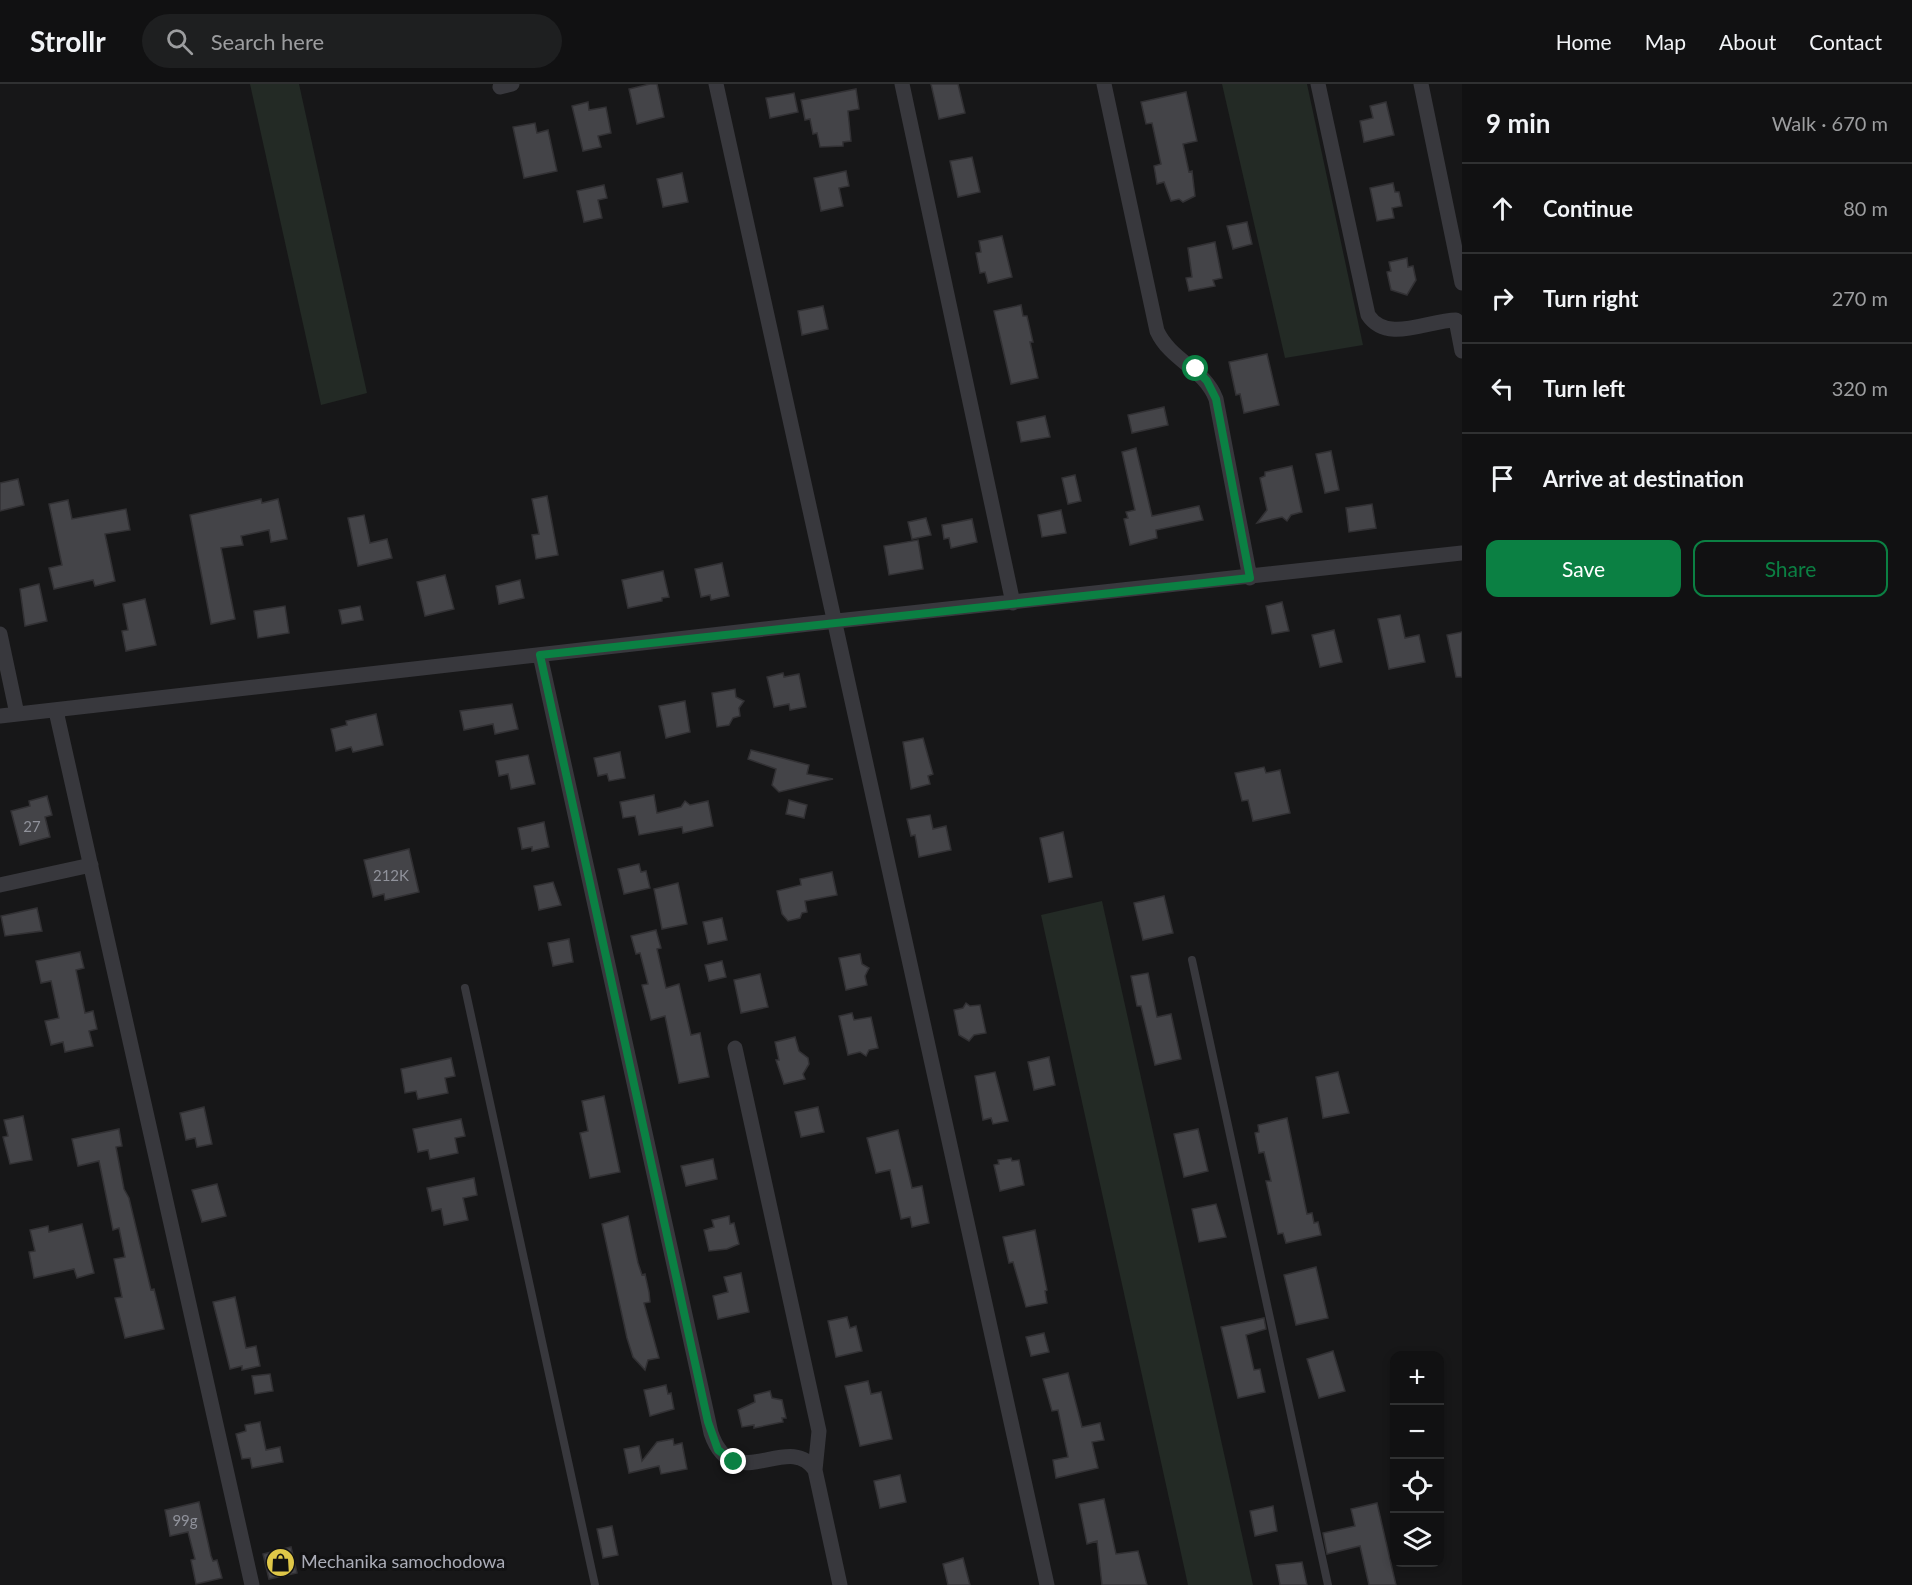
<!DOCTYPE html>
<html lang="en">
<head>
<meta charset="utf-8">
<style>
	:root { --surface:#111112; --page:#1e1f20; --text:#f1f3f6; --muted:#9c9d9f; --line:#303132; --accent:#0b8043 }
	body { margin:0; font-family:Lato,sans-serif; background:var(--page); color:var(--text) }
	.controls { position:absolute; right:18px; bottom:18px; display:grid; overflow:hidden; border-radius:12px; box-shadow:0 3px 9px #0003 }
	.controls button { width:54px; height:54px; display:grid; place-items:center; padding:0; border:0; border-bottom:2px solid var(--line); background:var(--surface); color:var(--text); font:30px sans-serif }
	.stop { position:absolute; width:18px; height:18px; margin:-14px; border:4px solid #0b8043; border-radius:50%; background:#fff }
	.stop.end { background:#0b8043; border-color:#fff; box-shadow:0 2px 6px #0008 }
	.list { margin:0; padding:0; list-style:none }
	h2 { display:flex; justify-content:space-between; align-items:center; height:78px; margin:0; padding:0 24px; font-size:26px }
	h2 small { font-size:20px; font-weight:400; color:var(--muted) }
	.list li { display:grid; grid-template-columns:39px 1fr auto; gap:18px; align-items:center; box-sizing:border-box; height:90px; padding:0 24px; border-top:2px solid var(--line) }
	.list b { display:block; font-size:22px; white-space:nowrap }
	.list em { font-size:20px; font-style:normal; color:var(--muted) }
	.actions { display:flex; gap:12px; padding:18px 24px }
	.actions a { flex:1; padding:14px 0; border:2px solid var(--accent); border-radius:12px; text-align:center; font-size:21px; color:var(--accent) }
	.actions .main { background:var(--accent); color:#fff }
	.icon { flex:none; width:33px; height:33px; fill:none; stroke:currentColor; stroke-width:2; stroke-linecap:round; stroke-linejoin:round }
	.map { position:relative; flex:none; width:1462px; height:1501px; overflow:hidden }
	header { display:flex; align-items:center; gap:36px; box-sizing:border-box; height:84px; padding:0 30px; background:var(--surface); border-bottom:2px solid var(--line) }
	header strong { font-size:28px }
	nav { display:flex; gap:33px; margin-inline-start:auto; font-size:21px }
	.search { width:420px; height:54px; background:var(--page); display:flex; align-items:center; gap:15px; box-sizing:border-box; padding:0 21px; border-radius:33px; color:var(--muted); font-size:22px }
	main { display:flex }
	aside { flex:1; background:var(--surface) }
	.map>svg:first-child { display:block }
	.green { fill:#232a25 }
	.building { fill:#444448; stroke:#323134; stroke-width:1.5 }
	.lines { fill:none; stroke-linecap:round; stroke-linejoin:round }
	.service { stroke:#38383d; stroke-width:8 }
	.minor { stroke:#38383d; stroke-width:15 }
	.route { stroke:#0b8043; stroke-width:8 }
	.labels { text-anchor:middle; stroke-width:6; stroke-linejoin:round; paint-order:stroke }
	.number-label { font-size:15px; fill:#90929b }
	.poi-label { font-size:18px; fill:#aaacb7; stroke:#121213; text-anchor:start }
</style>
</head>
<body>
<header>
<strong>Strollr</strong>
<div class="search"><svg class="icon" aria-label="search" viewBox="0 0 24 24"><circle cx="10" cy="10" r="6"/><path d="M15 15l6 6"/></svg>Search here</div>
<nav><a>Home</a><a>Map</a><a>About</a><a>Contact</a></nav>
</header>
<main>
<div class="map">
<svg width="1462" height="1501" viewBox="0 0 1462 1501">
	<rect width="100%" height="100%" fill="#171718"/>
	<path class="green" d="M 250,0 L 299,0 L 367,309 L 321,321 Z
		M 1222,0 L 1307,0 L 1363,261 L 1285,274 Z
		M 1102,817 L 1253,1501 L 1188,1501 L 1041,831 Z"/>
	<path class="building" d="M 650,0 L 657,0 L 664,33 L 637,40 L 629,5 Z
		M 931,0 L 958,0 L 965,29 L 939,35 Z
		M 856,5 L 859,25 L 848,27 L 851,57 L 843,58 L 843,62 L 820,63 L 817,49 L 813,50 L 810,35 L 805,36 L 801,16 Z
		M 1186,8 L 1197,57 L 1183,60 L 1189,88 L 1192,87 L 1195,112 L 1183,118 L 1179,115 L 1171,117 L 1164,98 L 1157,100 L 1154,82 L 1161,80 L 1152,39 L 1146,40 L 1141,18 Z
		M 794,9 L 798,28 L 770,34 L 766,14 Z
		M 588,18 L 589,26 L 606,23 L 611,49 L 598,52 L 601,63 L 583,67 L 572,22 Z
		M 1386,18 L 1394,51 L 1364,58 L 1360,37 L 1373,34 L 1370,22 Z
		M 535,39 L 537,49 L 548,46 L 557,87 L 524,94 L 513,43 Z
		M 972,73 L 980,108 L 958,113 L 950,77 Z
		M 846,87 L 849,102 L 839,104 L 843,122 L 821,127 L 814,94 Z
		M 682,89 L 688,118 L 663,123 L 657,95 Z
		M 1393,99 L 1395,108 L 1399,108 L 1402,122 L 1392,124 L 1394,134 L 1377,137 L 1370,104 Z
		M 604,101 L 607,114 L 598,116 L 602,134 L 584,138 L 577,107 Z
		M 1247,138 L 1252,160 L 1233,165 L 1227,142 Z
		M 1002,152 L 1012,193 L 988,199 L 985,188 L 980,189 L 976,169 L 981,168 L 979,157 Z
		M 1215,158 L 1222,194 L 1213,196 L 1215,202 L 1189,207 L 1186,194 L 1192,193 L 1188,164 Z
		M 1407,174 L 1408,183 L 1413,182 L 1416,196 L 1407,211 L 1391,206 L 1387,188 L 1391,187 L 1389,178 Z
		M 1021,221 L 1023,232 L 1027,232 L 1033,258 L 1030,258 L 1038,294 L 1011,300 L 994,227 Z
		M 823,222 L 828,245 L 802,251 L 798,227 Z
		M 1267,270 L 1279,321 L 1244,329 L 1240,310 L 1236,311 L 1229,278 Z
		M 1164,323 L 1168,341 L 1132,349 L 1128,331 Z
		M 1045,332 L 1050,353 L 1021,358 L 1017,338 Z
		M 1136,364 L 1152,432 L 1199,422 L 1203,436 L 1156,446 L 1157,454 L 1130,461 L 1124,435 L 1128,434 L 1126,428 L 1135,426 L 1122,368 Z
		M 1331,367 L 1339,406 L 1325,409 L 1316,370 Z
		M 1292,382 L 1302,428 L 1291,431 L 1287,437 L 1282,433 L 1257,439 L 1267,426 L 1260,394 L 1265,392 L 1265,388 Z
		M 1075,391 L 1081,417 L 1068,420 L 1062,394 Z
		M 18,395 L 24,421 L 0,427 L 0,399 Z
		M 547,412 L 558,471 L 536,475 L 532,451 L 539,450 L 532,415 Z
		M 261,415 L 262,419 L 278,415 L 287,455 L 271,458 L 269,446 L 241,452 L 243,461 L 221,464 L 235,535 L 211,540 L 190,431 Z
		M 68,416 L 72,435 L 126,425 L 130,446 L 105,450 L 115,497 L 95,502 L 93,496 L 54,505 L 49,484 L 62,481 L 49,420 Z
		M 1372,420 L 1376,444 L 1349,448 L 1346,424 Z
		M 1061,426 L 1066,449 L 1042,453 L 1038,431 Z
		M 364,431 L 370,459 L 387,455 L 392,474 L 358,482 L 348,434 Z
		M 926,434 L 931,451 L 912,455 L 908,438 Z
		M 972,435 L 977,458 L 951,464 L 949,454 L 944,455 L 942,441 Z
		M 918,456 L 923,485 L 889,491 L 884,462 Z
		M 722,479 L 729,512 L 711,516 L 710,511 L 701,513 L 695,485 Z
		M 663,487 L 669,513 L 662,514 L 662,517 L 628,524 L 622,496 Z
		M 445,491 L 454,525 L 425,532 L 417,498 Z
		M 520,496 L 524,514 L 499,520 L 496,502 Z
		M 39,500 L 47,537 L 25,542 L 20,505 Z
		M 145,515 L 156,561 L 126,567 L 122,547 L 128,546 L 123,520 Z
		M 1282,518 L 1289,547 L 1272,550 L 1266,522 Z
		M 285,522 L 289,549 L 258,554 L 254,527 Z
		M 360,522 L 363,536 L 342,540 L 339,526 Z
		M 1400,531 L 1405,554 L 1419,551 L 1425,578 L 1389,585 L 1378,535 Z
		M 1334,546 L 1342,578 L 1320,583 L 1312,551 Z
		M 1462,548 L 1462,593 L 1456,593 L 1447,551 Z
		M 783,589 L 784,593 L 799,590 L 806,623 L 790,626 L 789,620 L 774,623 L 767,593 Z
		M 735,605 L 736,613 L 744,617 L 739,624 L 740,632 L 733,634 L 729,641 L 717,643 L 712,609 Z
		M 685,617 L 690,648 L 666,654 L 659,622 Z
		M 512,620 L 518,645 L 495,650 L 493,640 L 464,646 L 460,627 Z
		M 376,630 L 383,661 L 353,668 L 351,663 L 336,667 L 331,645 L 347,641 L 346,637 Z
		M 923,654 L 933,690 L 928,692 L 930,700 L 911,705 L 903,658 Z
		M 751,666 L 809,681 L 807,690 L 833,695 L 779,708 L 772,701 L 776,685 L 748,675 Z
		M 620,668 L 625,694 L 609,697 L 607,690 L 598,692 L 594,674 Z
		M 528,671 L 535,700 L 511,705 L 508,690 L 499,692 L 496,677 Z
		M 1264,683 L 1266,689 L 1280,686 L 1290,729 L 1253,737 L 1248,716 L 1242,717 L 1235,689 Z
		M 654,711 L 657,729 L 681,723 L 685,717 L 690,721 L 708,717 L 713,742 L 683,749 L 682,743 L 639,751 L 635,732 L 623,734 L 620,718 Z
		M 47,712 L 52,731 L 45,733 L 50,753 L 20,761 L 11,727 L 30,722 L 29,717 Z
		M 789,716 L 807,721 L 804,734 L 786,730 Z
		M 930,731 L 933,745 L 946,742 L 951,766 L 919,773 L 915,751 L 911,752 L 907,735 Z
		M 544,738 L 549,763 L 532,767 L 532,763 L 522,765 L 518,744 Z
		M 1063,748 L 1072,793 L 1049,798 L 1040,754 Z
		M 409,765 L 419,808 L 385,816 L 384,810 L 373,813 L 364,776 Z
		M 639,780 L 641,788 L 646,787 L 650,804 L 624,810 L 618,785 Z
		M 832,788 L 837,811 L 805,817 L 807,828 L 802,829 L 800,834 L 788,837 L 782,830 L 777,807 L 801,801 L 800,795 Z
		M 553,798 L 561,821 L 539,826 L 534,802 Z
		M 678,799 L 687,840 L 662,845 L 654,805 Z
		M 1164,812 L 1173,849 L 1143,856 L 1134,819 Z
		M 37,824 L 42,847 L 5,852 L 1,832 Z
		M 722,834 L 727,856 L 708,860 L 703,838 Z
		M 656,846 L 661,864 L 657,865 L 666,904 L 679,900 L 691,951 L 700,949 L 709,993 L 679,999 L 665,932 L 651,936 L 642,901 L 648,900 L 640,869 L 636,870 L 631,852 Z
		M 569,855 L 573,878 L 553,882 L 548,859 Z
		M 80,868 L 84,884 L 76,886 L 85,929 L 93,927 L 97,945 L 89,947 L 93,962 L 65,968 L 63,958 L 51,961 L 45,937 L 59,934 L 51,897 L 41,899 L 36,877 Z
		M 860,870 L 862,880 L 869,884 L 865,892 L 867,901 L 846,906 L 839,874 Z
		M 722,877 L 726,893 L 709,897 L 705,881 Z
		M 1148,889 L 1157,933 L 1171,930 L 1181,975 L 1155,981 L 1141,922 L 1137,922 L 1131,892 Z
		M 760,890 L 768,923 L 741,929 L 734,896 Z
		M 966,919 L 970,922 L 980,921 L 986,949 L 974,951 L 969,957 L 959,951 L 954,926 L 963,924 Z
		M 852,929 L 854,936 L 871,933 L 878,964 L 869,966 L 866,972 L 860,968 L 848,971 L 839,932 Z
		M 795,953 L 799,967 L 808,974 L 809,980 L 803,990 L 805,995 L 784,1000 L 776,976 L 779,976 L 775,958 Z
		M 1049,973 L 1055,1001 L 1034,1006 L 1028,978 Z
		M 451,974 L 455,992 L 445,994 L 448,1009 L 418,1015 L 416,1007 L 405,1009 L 401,985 Z
		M 995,988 L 1008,1037 L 993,1040 L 991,1034 L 983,1036 L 975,992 Z
		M 1338,988 L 1349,1029 L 1323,1034 L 1316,993 Z
		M 604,1012 L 620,1088 L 590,1094 L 580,1049 L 588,1047 L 582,1017 Z
		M 204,1023 L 212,1060 L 197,1063 L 195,1054 L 186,1056 L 180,1029 Z
		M 818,1023 L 824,1048 L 801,1053 L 795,1028 Z
		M 23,1032 L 32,1076 L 10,1080 L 3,1053 L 8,1052 L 4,1036 Z
		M 1287,1034 L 1307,1130 L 1312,1129 L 1314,1139 L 1318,1138 L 1321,1151 L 1286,1159 L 1283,1149 L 1278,1150 L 1266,1097 L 1271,1097 L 1264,1068 L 1259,1069 L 1255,1049 L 1259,1048 L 1258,1041 Z
		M 461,1035 L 465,1052 L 455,1054 L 458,1069 L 430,1075 L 428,1066 L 418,1068 L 413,1045 Z
		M 119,1045 L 122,1062 L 116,1063 L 124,1105 L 129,1114 L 151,1206 L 154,1205 L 164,1245 L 125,1254 L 115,1214 L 122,1213 L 114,1175 L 125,1173 L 119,1144 L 113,1146 L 99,1077 L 78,1082 L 72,1055 Z
		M 1198,1045 L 1208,1087 L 1184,1093 L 1174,1050 Z
		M 898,1046 L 912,1104 L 922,1102 L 929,1139 L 912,1143 L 910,1133 L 901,1135 L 890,1086 L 876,1089 L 867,1054 Z
		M 1011,1074 L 1012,1077 L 1019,1076 L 1024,1101 L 1000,1107 L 994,1081 L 999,1080 L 998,1076 Z
		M 713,1075 L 717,1095 L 686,1102 L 681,1082 Z
		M 474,1094 L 477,1111 L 463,1114 L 468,1136 L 444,1141 L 441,1125 L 432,1127 L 427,1104 Z
		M 217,1100 L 226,1132 L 202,1138 L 192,1106 Z
		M 1216,1120 L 1226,1153 L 1199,1158 L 1192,1125 Z
		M 628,1132 L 638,1179 L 642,1191 L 645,1190 L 649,1208 L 650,1218 L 644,1219 L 659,1274 L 648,1276 L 645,1286 L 633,1273 L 627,1254 L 602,1140 Z
		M 729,1132 L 730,1140 L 734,1139 L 739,1160 L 727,1165 L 709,1167 L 704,1146 L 714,1143 L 712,1136 Z
		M 82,1140 L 94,1189 L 77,1194 L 74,1185 L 34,1194 L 29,1168 L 35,1167 L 30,1146 L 48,1142 L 49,1148 Z
		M 1035,1146 L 1047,1206 L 1045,1207 L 1047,1219 L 1026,1223 L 1013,1178 L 1009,1179 L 1003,1153 Z
		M 1316,1183 L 1328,1234 L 1296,1241 L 1284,1191 Z
		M 741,1189 L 749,1228 L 718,1235 L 713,1212 L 728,1208 L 724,1193 Z
		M 235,1213 L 246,1264 L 256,1262 L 260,1282 L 242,1286 L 242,1282 L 230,1285 L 213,1218 Z
		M 847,1233 L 850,1244 L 856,1242 L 862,1267 L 836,1273 L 828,1237 Z
		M 1264,1234 L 1266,1245 L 1246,1251 L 1254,1286 L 1260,1285 L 1265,1308 L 1238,1314 L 1221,1243 Z
		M 1044,1249 L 1049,1268 L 1031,1272 L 1026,1253 Z
		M 1333,1267 L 1345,1307 L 1319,1314 L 1307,1275 Z
		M 1068,1289 L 1082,1343 L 1100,1339 L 1104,1356 L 1092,1358 L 1098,1384 L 1056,1394 L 1053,1376 L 1068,1373 L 1058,1326 L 1052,1327 L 1043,1295 Z
		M 270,1290 L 273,1307 L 255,1310 L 252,1292 Z
		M 868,1297 L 871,1310 L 881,1308 L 892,1355 L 860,1362 L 845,1302 Z
		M 666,1301 L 668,1310 L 671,1309 L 674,1325 L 650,1332 L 644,1306 Z
		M 770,1307 L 772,1314 L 782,1316 L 786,1334 L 782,1334 L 783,1338 L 754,1344 L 754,1341 L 742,1343 L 738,1326 L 755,1318 L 754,1311 Z
		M 260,1338 L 266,1366 L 280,1363 L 283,1378 L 252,1384 L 250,1374 L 242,1375 L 236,1350 L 246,1347 L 245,1341 Z
		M 673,1355 L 674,1361 L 682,1359 L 687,1385 L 661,1390 L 659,1382 L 629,1389 L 624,1365 L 639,1362 L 642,1377 L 657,1358 Z
		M 900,1391 L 906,1418 L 880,1424 L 874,1397 Z
		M 1104,1415 L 1116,1470 L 1138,1467 L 1147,1501 L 1102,1501 L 1097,1457 L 1087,1460 L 1079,1420 Z
		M 199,1418 L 211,1472 L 213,1477 L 217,1476 L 222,1494 L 196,1500 L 191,1476 L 195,1475 L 188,1448 L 170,1452 L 165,1426 Z
		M 1377,1419 L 1396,1501 L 1369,1501 L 1360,1462 L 1327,1470 L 1323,1449 L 1355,1442 L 1351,1425 Z
		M 1273,1422 L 1277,1447 L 1255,1452 L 1250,1427 Z
		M 612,1442 L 618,1471 L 603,1474 L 597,1445 Z
		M 291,1463 L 297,1489 L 269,1495 L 263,1470 Z
		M 963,1474 L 970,1501 L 948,1501 L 943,1480 Z
		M 1302,1478 L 1307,1501 L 1280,1501 L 1276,1481 Z"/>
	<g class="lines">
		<path class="service" d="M 1192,876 L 1328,1501
			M 465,904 L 595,1501"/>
		<path class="minor" d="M 716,0 L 1047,1501
			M 902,0 L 1013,519
			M 1104,0 L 1157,247 C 1171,277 1204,284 1216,315 L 1250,494
			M 1318,0 L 1368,231 C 1387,260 1428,236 1456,236 L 1462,267
			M 1421,0 L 1462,199
			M 500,3 L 512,0
			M 0,550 L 17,630
			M 540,571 L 711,1349 C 733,1414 789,1346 815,1386 L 840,1501
			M 56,627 L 252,1501
			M 0,632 L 800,541 L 1462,469
			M 0,801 L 91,781
			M 735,964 L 819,1347 L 815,1386"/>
	</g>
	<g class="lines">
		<path class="route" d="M 734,1378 L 718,1366 L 708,1338 L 540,571 L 1250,494 L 1216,315 L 1207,297 L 1196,285"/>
	</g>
	<defs>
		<symbol id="shop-disc" viewBox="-11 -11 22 22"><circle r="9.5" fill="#dfc748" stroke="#121213"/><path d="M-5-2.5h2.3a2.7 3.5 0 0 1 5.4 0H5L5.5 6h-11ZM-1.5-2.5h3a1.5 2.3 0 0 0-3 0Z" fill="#111"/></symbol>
	</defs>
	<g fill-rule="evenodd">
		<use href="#shop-disc" x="264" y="1462" width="33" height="33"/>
	</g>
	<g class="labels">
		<g class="number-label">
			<text x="32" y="748">27</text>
			<text x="391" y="797">212K</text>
			<text x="185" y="1442">99g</text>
		</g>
		<g class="poi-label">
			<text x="301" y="1484">Mechanika samochodowa</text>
		</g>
	</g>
</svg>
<div class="controls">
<button>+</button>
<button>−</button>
<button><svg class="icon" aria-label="locate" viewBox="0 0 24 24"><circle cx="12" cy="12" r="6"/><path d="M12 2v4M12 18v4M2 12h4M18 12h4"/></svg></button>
<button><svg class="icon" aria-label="layers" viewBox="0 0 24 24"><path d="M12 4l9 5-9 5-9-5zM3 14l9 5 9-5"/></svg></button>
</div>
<div class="stop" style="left:1196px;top:285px"></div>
<div class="stop end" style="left:734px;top:1378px"></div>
</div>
<aside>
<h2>9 min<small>Walk · 670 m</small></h2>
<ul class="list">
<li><svg class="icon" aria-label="ahead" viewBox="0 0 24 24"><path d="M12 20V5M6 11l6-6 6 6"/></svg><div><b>Continue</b></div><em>80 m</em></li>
<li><svg class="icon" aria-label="right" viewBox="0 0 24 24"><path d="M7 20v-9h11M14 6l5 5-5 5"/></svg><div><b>Turn right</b></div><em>270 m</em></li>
<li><svg class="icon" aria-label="left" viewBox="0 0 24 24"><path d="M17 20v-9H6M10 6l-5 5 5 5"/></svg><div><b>Turn left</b></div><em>320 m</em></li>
<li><svg class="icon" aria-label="arrive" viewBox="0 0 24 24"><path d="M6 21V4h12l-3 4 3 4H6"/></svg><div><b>Arrive at destination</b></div></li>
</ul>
<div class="actions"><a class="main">Save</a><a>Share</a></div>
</aside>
</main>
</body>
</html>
